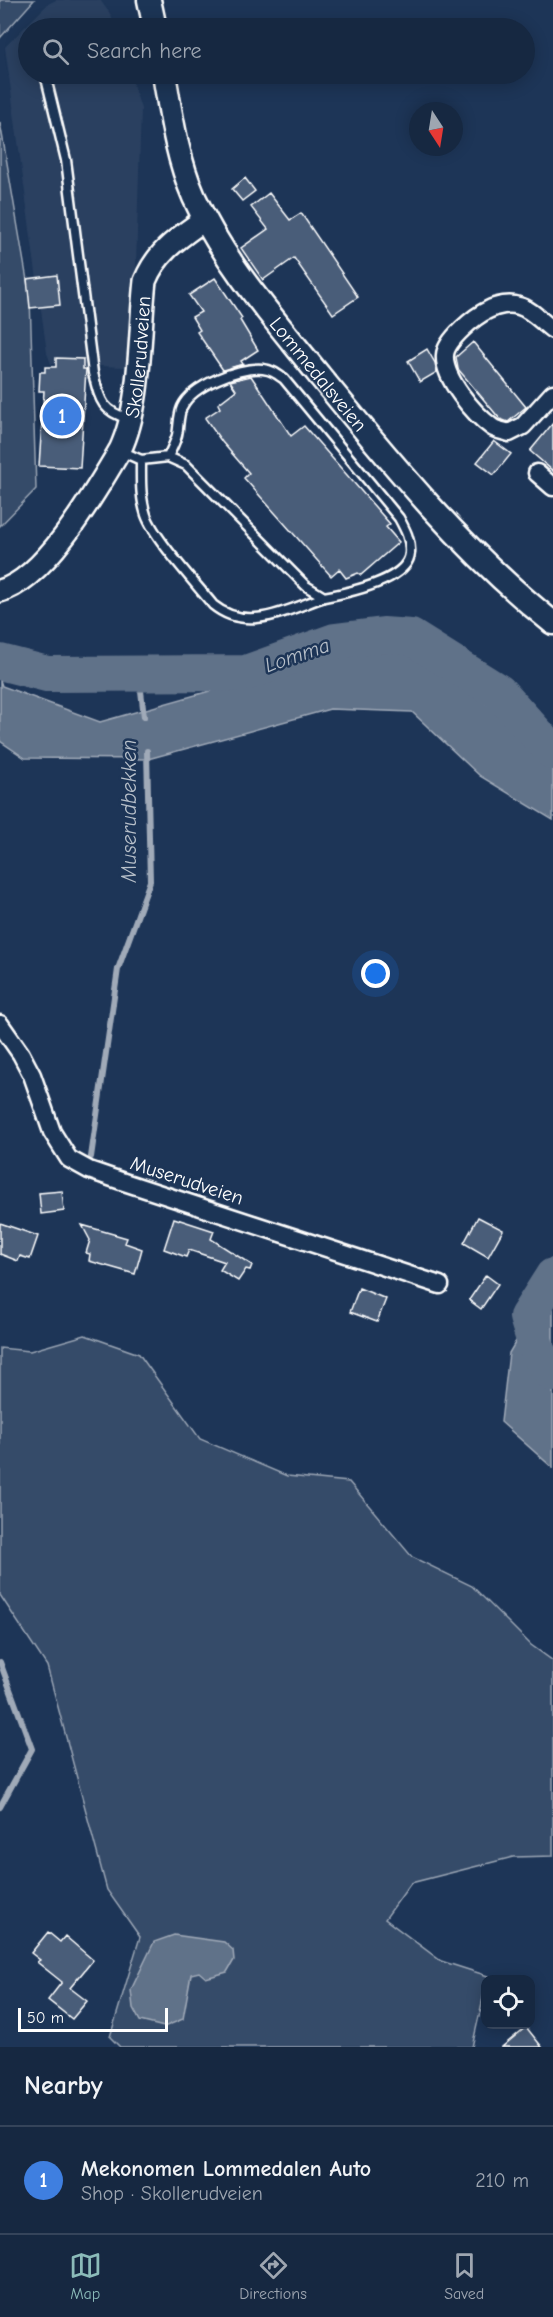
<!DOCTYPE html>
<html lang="en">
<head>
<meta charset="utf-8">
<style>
	:root { --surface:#162841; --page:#1f3048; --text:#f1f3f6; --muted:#9ea6b1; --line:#35445a; --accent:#8bbbb9 }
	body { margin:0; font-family:"Comic Neue",sans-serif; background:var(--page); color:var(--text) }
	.controls { position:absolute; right:18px; bottom:18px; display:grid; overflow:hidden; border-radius:12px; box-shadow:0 3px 15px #0003 }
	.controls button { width:54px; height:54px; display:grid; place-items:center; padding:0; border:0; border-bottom:2px solid var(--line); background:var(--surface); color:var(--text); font:30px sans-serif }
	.compass { position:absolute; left:409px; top:102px; width:54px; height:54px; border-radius:50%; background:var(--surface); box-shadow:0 3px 15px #0003; rotate:168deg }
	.scale { position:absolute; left:18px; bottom:15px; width:150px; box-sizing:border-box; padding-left:6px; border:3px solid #fff; border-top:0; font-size:16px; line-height:21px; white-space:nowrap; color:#fff; -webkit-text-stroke:4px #1d3557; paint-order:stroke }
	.you { position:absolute; left:376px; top:974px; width:21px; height:21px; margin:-15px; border:4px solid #fff; border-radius:50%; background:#1a73e8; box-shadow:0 0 0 9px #1a73e833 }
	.badge { display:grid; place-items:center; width:39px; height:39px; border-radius:50%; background:var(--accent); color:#fff; font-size:20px; font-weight:700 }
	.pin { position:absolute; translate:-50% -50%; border:3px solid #fff; box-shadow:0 2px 6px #0006 }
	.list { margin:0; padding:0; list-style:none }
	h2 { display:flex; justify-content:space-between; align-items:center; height:78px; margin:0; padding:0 24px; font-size:26px }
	h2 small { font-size:20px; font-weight:400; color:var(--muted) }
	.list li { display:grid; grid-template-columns:39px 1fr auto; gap:18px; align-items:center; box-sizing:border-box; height:108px; padding:0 24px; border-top:2px solid var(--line) }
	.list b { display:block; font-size:22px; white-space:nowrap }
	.list p { margin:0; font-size:20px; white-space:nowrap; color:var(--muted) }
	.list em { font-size:20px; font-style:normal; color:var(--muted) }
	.icon { flex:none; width:33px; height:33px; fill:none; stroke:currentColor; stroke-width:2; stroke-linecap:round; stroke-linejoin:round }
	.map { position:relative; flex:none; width:553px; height:2047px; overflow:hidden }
	.search { position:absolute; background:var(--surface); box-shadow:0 3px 15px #0003; left:18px; right:18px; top:18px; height:66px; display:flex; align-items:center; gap:15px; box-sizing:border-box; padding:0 21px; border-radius:33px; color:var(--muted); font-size:22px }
	.sheet { height:186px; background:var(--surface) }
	nav { display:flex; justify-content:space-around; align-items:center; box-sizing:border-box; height:84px; border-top:2px solid var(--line); background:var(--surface); font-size:16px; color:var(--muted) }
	nav a { display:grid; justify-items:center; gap:3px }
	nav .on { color:var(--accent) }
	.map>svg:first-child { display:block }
	.built { fill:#2a4161 }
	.green { fill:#364b69; stroke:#9aa5b4; stroke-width:1.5 }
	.water { fill:#617289; stroke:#a0aab8; stroke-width:1.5 }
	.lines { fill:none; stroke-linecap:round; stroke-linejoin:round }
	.stream { stroke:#a0aab8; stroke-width:6 }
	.river { stroke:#617289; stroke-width:36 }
	.building { fill:#4a5d79; stroke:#fff; stroke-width:1.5 }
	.service-casing { stroke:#fff; stroke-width:13 }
	.minor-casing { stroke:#fff; stroke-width:21 }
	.tertiary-casing { stroke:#fff; stroke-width:26 }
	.secondary-casing { stroke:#fff; stroke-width:27 }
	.service { stroke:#1d3557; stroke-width:8 }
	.minor { stroke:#1d3557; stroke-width:16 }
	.tertiary { stroke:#1d3557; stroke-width:21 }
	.secondary { stroke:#1d3557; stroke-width:22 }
	.labels { text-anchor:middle; stroke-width:5; stroke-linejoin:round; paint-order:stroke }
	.street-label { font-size:20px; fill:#fff; stroke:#1d3557 }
	.water-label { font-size:21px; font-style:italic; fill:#b8c0ca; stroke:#1d3557 }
</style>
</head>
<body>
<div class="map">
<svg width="553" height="2047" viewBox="0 0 553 2047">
	<rect width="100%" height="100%" fill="#1d3557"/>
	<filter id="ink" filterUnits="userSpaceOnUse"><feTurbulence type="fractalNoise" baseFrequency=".0167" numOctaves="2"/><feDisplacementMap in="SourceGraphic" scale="12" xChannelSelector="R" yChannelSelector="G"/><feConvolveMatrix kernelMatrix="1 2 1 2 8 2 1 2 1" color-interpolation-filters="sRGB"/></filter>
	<g filter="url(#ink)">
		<path class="built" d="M 56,0 L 100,0 L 111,15 L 115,28 L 28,28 L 28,74 L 130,74 L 141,109 L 136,264 L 126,367 L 51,364 L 47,353 L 5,47 L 48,4 Z"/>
		<path class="green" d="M 0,0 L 34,0 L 0,38 Z
			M 0,122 L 30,298 L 36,489 L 0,526 Z
			M 85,1335 L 139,1354 L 200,1439 L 287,1476 L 349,1482 L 412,1557 L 472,1586 L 531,1645 L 553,1661 L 553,1856 L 513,1857 L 411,1883 L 385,1919 L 441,1961 L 488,1976 L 472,2047 L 120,2047 L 110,2037 L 140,1937 L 107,1890 L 47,1666 L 0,1595 L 0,1348 L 30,1351 Z"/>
		<path class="water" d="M 390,640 L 553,748 L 553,820 L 480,776 L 412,712 L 330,709 L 148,759 L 25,758 L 0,741 L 0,680 L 2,686 L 100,722 Z
			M 553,1278 L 553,1468 L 501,1422 L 509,1353 Z
			M 174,1935 L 224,1942 L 233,1950 L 234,1960 L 227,1972 L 206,1978 L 199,1972 L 191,1974 L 183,2019 L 164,2027 L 140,2021 L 133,2008 L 131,1990 L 154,1942 Z"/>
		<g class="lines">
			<path class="stream" d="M 139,673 L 144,717
				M 91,1157 L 118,969 L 150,881 L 147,751
				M 0,1662 L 32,1749 L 0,1807"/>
			<path class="river" d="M 0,662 L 47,674 L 246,673 L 335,641 L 383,635 L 411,637 L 499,692 L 553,752
				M 553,1276 L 527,1317 L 538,1353 L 553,1374"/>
		</g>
		<path class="building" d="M 245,178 L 255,191 L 242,201 L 232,189 Z
			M 269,193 L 290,220 L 301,213 L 358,297 L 333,314 L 294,258 L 263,280 L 241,248 L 268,229 L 251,207 Z
			M 57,275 L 60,305 L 30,308 L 27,279 Z
			M 215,278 L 242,318 L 240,320 L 258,350 L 241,361 L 243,364 L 223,370 L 197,332 L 200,330 L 192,317 L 201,312 L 189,295 Z
			M 473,342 L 526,407 L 508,422 L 500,419 L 458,369 L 456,357 Z
			M 427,349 L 435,363 L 437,372 L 420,382 L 408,361 Z
			M 56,358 L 83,359 L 83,369 L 86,369 L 80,468 L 39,466 L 44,391 L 39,391 L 40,372 L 45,372 L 45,367 L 56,367 Z
			M 251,376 L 291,436 L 304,426 L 390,524 L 386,527 L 399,542 L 361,575 L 358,573 L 346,578 L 339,569 L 331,576 L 244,478 L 249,473 L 222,442 L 205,418 L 220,408 L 218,404 L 236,390 L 230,381 Z
			M 553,423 L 553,471 L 530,451 Z
			M 494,441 L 511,454 L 494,475 L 477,462 Z
			M 62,1191 L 64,1211 L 41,1214 L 39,1193 Z
			M 478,1217 L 503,1230 L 488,1257 L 464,1243 Z
			M 174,1218 L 214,1231 L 211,1239 L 252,1265 L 250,1270 L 246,1269 L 238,1281 L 220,1270 L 225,1262 L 189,1250 L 186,1257 L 164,1249 Z
			M 0,1223 L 38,1236 L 30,1259 L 20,1256 L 18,1261 L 0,1254 Z
			M 82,1225 L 127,1238 L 125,1243 L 142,1249 L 135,1274 L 89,1261 L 90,1254 L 86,1253 L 90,1240 Z
			M 486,1275 L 498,1284 L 481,1309 L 469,1300 Z
			M 359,1288 L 386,1299 L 377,1322 L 350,1312 Z
			M 48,1932 L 60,1942 L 65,1936 L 93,1960 L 70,1988 L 87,2001 L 72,2019 L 48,2000 L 62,1982 L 37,1962 L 40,1960 L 31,1953 Z
			M 526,2027 L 542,2047 L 502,2047 Z"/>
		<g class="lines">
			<defs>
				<path id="service" d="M 45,74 L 66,160 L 93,373 C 100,400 101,411 129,419
					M 121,451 L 141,460 L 168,457 L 186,465 L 306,586 L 324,597 C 346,593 408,581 410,553 C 411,540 405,529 399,518 L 284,379 C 277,374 272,370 263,369 C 240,367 192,385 182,407 C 178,416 179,426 177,435 C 175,443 171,450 168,457
					M 141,460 C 141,479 140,497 146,515 C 154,538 196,584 213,605 C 247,633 287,610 324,597"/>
				<path id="minor" d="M 553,330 C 543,323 531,309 519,306 C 510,303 497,305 488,310 C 475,316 446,340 445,355 C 443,378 474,414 492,427 C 496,430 503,431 509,433 L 523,426 L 553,393
					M 537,473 L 553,487
					M 0,1024 L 21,1054 L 32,1075 L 52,1132 L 69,1159 L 89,1170 L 124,1182 L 440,1285"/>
				<g id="tertiary">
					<path id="s1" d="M 0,591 C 46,579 96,490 120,450 C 142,404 139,332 145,281 C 157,251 180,237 205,219"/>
				</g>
				<g id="secondary">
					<path d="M 149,0 L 155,28"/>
					<path id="s2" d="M 164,74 C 171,115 177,158 194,197 C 224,263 274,319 319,375 C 392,464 463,551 553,623"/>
				</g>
			</defs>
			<use href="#service" class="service-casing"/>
			<use href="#minor" class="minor-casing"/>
			<use href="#tertiary" class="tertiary-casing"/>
			<use href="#secondary" class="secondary-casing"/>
			<use href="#service" class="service"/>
			<use href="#minor" class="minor"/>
			<use href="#tertiary" class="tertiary"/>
			<use href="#secondary" class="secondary"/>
		</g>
	</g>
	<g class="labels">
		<g class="street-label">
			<text dy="7" stroke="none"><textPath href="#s1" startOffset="284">Skollerudveien</textPath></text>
			<text dy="7" stroke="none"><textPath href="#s2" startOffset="344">Lommedalsveien</textPath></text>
			<text transform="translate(187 1180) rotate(18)" y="7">Muserudveien</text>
		</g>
		<g class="water-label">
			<text transform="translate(297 655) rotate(-19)" y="7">Lomma</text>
			<text transform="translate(129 811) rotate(-90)" y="7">Muserudbekken</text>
		</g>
	</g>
</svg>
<div class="controls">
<button><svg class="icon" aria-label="locate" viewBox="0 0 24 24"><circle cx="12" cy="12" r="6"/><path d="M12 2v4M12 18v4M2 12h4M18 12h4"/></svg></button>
</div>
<svg class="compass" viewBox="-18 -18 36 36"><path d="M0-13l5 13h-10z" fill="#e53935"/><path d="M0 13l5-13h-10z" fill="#9ea6b1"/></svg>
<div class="scale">50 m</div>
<div class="you"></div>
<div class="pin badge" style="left:62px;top:416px;background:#3f7fe0">1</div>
<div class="search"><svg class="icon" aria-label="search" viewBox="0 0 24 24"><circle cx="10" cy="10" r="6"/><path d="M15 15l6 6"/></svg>Search here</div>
</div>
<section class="sheet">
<h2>Nearby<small></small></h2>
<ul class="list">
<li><span class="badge" style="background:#3f7fe0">1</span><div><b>Mekonomen Lommedalen Auto</b><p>Shop · Skollerudveien</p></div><em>210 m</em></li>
</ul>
</section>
<nav>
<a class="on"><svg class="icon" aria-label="map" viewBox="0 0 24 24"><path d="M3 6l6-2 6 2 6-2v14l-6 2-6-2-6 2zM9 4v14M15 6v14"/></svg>Map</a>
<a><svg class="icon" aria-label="directions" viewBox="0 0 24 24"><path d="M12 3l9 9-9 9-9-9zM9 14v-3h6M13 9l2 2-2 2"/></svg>Directions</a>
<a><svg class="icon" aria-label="saved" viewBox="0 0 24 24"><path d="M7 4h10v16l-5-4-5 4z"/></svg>Saved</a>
</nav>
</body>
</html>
